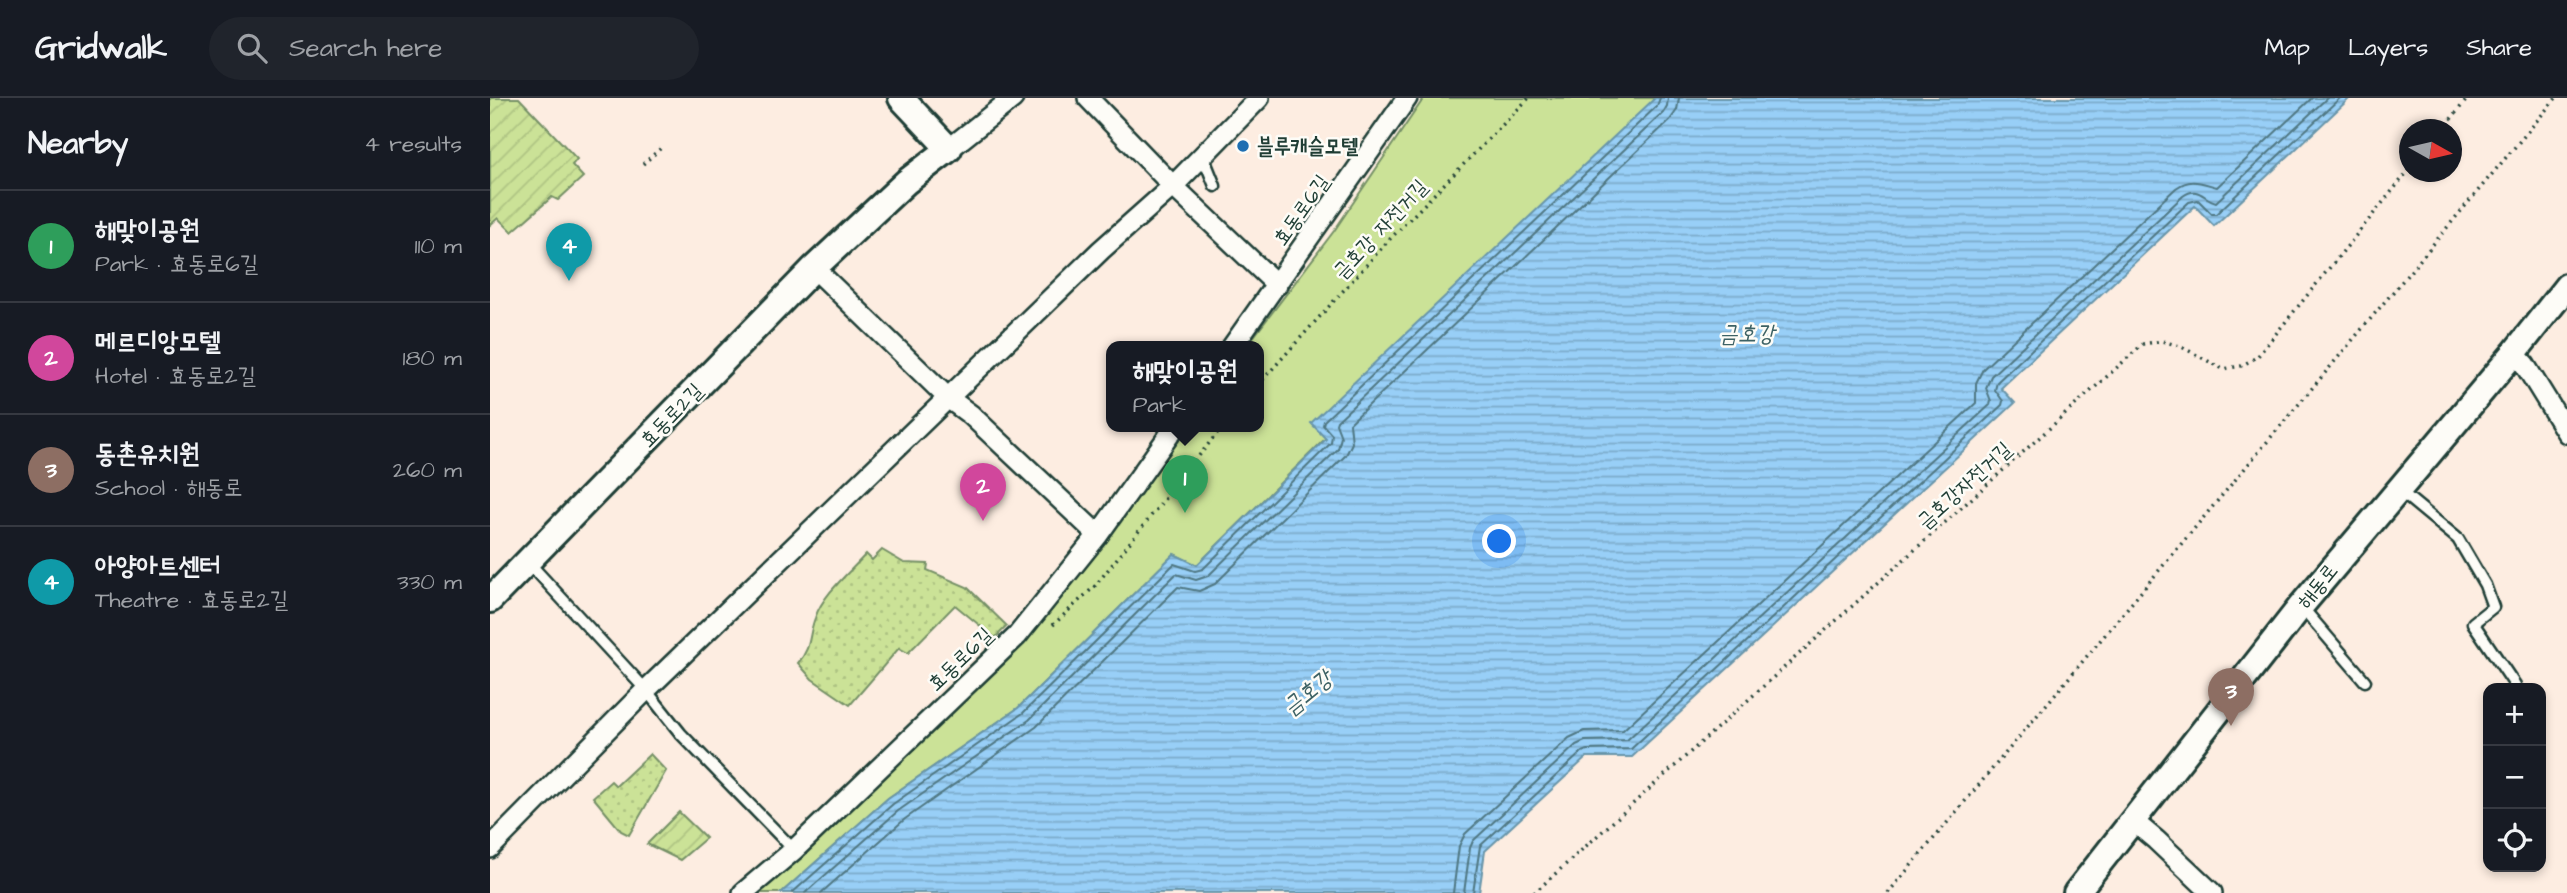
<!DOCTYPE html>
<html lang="en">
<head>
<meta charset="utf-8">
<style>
	:root { --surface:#171b24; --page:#20242c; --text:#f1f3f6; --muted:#9ea1a6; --line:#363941; --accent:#1f6fb2 }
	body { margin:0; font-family:"Architects Daughter","Poor Story",sans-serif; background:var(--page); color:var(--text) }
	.controls { position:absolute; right:21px; bottom:21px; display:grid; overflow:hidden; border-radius:14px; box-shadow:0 4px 10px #0003 }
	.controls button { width:63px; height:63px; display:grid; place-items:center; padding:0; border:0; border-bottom:2px solid var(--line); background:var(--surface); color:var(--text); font:35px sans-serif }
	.compass { position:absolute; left:1909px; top:21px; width:63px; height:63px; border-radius:50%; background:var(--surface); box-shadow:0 4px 10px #0003; rotate:98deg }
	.you { position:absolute; left:1010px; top:444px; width:24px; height:24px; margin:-18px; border:5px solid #fff; border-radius:50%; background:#1a73e8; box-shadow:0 0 0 10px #1a73e833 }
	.badge { display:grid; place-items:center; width:46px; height:46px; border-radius:50%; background:var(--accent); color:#fff; font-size:23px; font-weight:700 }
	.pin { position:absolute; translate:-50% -58px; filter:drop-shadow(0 2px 4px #0008) }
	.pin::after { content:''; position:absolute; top:37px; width:24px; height:21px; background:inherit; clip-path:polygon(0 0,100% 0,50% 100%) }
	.popup { position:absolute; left:616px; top:243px; width:158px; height:91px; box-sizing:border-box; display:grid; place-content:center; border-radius:14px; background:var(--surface); filter:drop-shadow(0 2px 5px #0005); font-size:23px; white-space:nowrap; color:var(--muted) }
	.popup b { font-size:26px; color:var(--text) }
	.popup::after { content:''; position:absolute; left:50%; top:100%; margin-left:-14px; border:14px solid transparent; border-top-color:var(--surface) }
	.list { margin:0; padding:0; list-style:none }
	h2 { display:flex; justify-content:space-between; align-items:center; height:91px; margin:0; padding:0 28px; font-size:30px }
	h2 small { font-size:23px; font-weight:400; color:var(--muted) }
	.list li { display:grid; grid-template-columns:46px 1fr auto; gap:21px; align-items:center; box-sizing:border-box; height:112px; padding:0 28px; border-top:2px solid var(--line) }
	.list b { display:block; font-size:26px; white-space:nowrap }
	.list p { margin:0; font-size:23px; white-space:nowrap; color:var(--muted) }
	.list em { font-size:23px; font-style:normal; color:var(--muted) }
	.icon { flex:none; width:38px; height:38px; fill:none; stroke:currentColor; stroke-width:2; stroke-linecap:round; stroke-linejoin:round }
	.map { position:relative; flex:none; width:2077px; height:795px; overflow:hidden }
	header { display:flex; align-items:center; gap:42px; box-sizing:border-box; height:98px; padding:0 35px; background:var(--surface); border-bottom:2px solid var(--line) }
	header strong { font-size:33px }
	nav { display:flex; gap:38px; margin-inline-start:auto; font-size:24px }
	.search { width:490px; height:63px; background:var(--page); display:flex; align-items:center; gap:18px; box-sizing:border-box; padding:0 24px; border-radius:38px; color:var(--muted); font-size:26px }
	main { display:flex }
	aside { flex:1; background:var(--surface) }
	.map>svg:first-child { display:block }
	.grass { fill:url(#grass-dots); stroke:#759066; stroke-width:2 }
	.park { fill:#cbe297; stroke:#759066; stroke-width:2 }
	.garden { fill:url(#garden-furrows); stroke:#759066; stroke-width:2 }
	.water { fill:url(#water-rules); stroke:#6895a9; stroke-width:2 }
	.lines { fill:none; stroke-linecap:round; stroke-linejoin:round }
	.shore { stroke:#4f7782; stroke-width:2 }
	.service-casing { stroke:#1f3d34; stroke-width:15 }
	.minor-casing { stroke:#1f3d34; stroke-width:24 }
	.tertiary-casing { stroke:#1f3d34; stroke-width:30 }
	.path { stroke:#1f3d34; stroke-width:3.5; stroke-dasharray:2 5; stroke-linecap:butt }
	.service { stroke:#fdfcf7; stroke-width:10 }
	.minor { stroke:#fdfcf7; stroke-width:19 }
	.tertiary { stroke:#fdfcf7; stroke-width:24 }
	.poi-dot { fill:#1f6fb2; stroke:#fdfcf7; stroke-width:2.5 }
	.labels { text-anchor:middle; stroke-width:5; stroke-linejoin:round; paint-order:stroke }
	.poi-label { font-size:21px; font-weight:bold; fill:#1f3d34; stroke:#fdfcf7; text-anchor:start }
	.street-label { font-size:21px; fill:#1f3d34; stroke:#fdfcf7 }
	.water-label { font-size:23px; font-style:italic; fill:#3d6265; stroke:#fdfcf7 }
</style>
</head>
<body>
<header>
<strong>Gridwalk</strong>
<div class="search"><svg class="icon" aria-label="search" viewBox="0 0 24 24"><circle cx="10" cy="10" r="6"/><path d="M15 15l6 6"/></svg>Search here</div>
<nav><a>Map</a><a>Layers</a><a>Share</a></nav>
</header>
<main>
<aside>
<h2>Nearby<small>4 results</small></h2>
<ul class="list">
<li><span class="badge" style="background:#2e9e5b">1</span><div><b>해맞이공원</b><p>Park · 효동로6길</p></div><em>110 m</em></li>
<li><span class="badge" style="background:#d1479c">2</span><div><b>메르디앙모텔</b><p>Hotel · 효동로2길</p></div><em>180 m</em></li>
<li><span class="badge" style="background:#8d6e63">3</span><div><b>동촌유치원</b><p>School · 해동로</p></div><em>260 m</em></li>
<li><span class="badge" style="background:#0f9aa8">4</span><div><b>아양아트센터</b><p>Theatre · 효동로2길</p></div><em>330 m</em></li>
</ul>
</aside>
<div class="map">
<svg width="2077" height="795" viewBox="0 0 2077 795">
	<defs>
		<pattern id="grass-dots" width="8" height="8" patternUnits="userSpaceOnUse" patternTransform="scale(1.75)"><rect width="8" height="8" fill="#cbe297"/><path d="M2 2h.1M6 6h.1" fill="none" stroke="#aec383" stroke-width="1.8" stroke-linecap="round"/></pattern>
		<pattern id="garden-furrows" width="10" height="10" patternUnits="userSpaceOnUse" patternTransform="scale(1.75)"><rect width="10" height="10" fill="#cbe297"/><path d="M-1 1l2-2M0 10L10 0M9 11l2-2" fill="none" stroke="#aec383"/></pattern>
		<pattern id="water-rules" width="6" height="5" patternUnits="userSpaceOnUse" patternTransform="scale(1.75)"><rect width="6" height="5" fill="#98cff7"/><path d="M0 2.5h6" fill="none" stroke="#7ba9c9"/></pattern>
	</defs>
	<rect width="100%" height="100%" fill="#fdede1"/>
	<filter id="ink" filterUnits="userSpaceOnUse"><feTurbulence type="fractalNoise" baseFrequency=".0143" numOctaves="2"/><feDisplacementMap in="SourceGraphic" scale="14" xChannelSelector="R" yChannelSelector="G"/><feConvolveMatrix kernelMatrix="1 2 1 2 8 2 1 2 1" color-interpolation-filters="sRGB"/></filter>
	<g filter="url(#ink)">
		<path class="grass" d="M 392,452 L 414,465 L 438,466 L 437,472 L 477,489 L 517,528 L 505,540 L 465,507 L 418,555 L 409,550 L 360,607 L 322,581 L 308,565 C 322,549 318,538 325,520 C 333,496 359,475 376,456 L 382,462 Z
			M 160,656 L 176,673 L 139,737 L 131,733 L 103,699 L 121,683 L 126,688 Z"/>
		<path class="park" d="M 934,0 L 1166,0 L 822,325 L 836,340 L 707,467 L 684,456 L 528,610 L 398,700 L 291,795 L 263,795 L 455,616 L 661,374 L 695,329 L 768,329 L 768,249 L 756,249 L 844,133 Z"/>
		<path class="garden" d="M 0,0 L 29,0 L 87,61 L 82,67 L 93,79 L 68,102 L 62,99 L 22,134 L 8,120 L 0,127 Z
			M 189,714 L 216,740 L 190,762 L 157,746 Z"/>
		<path class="water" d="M 1165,0 L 1860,0 L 1724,128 L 1705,108 L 1511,290 L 1525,305 L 1142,659 L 1097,659 L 995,753 L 989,795 L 291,795 L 398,700 L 528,610 L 684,456 L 707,467 L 836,341 L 821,325 Z"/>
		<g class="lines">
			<path class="shore" d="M 302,795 L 403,706 L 533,615 L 684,466 L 705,473 L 713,471 L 841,345 L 842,337 L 833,327 L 834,323 L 1167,8 L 1170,0
				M 315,795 L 408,713 L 539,622 L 686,476 L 706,482 L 718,478 L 848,351 L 851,339 L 846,326 L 847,323 L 1173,15 L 1177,8 L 1178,0
				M 331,795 L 415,721 L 546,629 L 688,489 L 709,493 L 725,486 L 856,357 L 862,345 L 860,325 L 1180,22 L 1187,12 L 1189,0
				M 963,795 L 969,748 L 975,736 L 1079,640 L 1094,633 L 1133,632 L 1486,305 L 1486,285 L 1493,271 L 1686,90 C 1701,79 1711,85 1727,89 L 1822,0
				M 974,795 L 980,750 L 983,743 L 1086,647 L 1095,643 L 1137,642 L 1500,307 L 1501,303 L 1496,290 L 1501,278 L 1693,98 C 1709,87 1713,101 1726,104 L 1837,0
				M 983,795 L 990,748 L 1092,654 L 1097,652 L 1141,651 L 1512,307 L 1513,303 L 1505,292 L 1507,284 L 1699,104 L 1708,102 L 1722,116 L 1726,116 L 1850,0"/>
			<defs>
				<path id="service" d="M 713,58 L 725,88
					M 1910,393 L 1968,441 L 1995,487 L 2003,509 L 1983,525 L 2025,587
					M 39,465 L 156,592 L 191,636 L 304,752
					M 1811,508 L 1875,583"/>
				<path id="minor" d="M 598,0 L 683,88 L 787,187
					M 459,51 L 523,0
					M 324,170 L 458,300 L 481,317 L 608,437
					M 742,249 L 917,0
					M 2024,255 L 2035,267 L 2077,335
					M 1642,722 L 1666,742 L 1722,795
					M 0,750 L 156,592 L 611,152 L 683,88 L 769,0
					M 253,795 L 304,752 L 527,538 L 608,437 L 685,329"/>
				<path id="tertiary" d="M 0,502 L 324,170 L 416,84 L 459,51 L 411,0
					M 1586,795 L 1811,508 L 2024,255 L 2077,188"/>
			</defs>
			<use href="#service" class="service-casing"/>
			<use href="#minor" class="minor-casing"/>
			<use href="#tertiary" class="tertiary-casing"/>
			<path class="path" d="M 1952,32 L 1978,0
				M 153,66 L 171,50
				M 768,287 L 899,142 L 1039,0
				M 563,527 L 605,488 L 732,329
				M 1044,795 L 1653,246 L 1672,243 L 1690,248 L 1733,271 L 1751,268 L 1767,259 L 1920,71
				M 1398,795 L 2066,0"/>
			<use href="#service" class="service"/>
			<use href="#minor" class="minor"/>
			<use href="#tertiary" class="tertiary"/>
		</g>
	</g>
	<circle class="poi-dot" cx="753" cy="48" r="7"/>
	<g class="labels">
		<g class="poi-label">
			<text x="767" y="55">블루캐슬모텔</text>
		</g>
		<g class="street-label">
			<text transform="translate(811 112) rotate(-55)" y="7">효동로6길</text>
			<text transform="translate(890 131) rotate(-47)" y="7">금호강 자전거길</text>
			<text transform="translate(181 317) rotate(-46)" y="7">효동로2길</text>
			<text transform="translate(1474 387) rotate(-42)" y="7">금호강자전거길</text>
			<text transform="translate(1827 488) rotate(-51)" y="7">해동로</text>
			<text transform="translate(470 561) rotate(-44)" y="7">효동로6길</text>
		</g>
		<g class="water-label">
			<text x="1257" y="243">금호강</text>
			<text transform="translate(817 594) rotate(-39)" y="8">금호강</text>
		</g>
	</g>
</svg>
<div class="controls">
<button>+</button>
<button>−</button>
<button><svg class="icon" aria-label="locate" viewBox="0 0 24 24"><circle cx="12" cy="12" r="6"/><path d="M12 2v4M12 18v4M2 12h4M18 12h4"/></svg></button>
</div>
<svg class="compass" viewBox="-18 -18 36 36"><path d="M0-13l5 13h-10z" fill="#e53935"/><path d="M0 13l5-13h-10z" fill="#9ea1a6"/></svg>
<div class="you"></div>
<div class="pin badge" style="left:695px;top:415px;background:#2e9e5b">1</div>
<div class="popup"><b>해맞이공원</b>Park</div>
<div class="pin badge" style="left:493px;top:423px;background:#d1479c">2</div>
<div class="pin badge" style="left:1741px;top:628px;background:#8d6e63">3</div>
<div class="pin badge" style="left:79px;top:183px;background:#0f9aa8">4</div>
</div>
</main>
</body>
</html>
